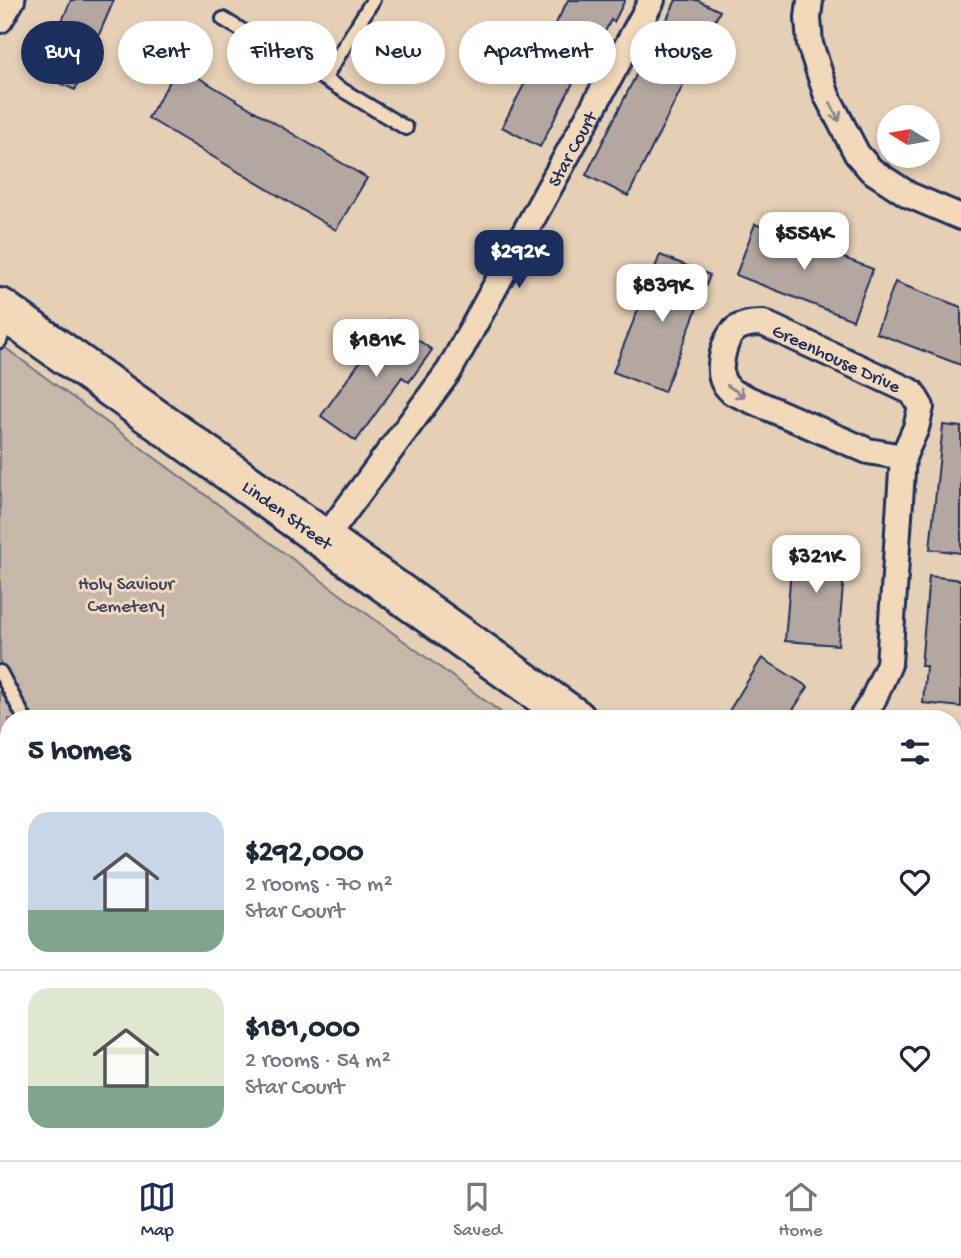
<!DOCTYPE html>
<meta charset="utf-8">
<style>
:root{--surface:#fff;--page:#f2f2f3;--text:#1f2937;--muted:#747a83;--line:#e0e1e3;--accent:#1b2f5e}
body{margin:0;font-family:"Gochi Hand",sans-serif;background:var(--page);color:var(--text);height:100vh;display:flex;flex-direction:column;font-size:26px;white-space:nowrap}
*{box-sizing:border-box;margin:0}
p{font-size:23px;color:var(--muted)}
.icon{flex:none;width:38px;height:38px;fill:none;stroke:currentColor;stroke-width:2;stroke-linecap:round;stroke-linejoin:round}
.map{position:relative;flex:1;overflow:hidden}
.drawer{position:absolute;left:0px;top:710px;width:962px;height:450px;display:flex;flex-direction:column;background:var(--surface);border-radius:28px 28px 0 0;box-shadow:0 4px 10px #0003}
.drawer>*{flex:none}
.hud{position:absolute;left:21px;top:21px;width:920px;height:63px;display:flex;gap:14px}
.needle{width:46px;rotate:281deg}
.tools{position:absolute;left:877px;top:105px;display:grid;gap:14px}
.tools a{display:grid;place-items:center;width:63px;height:63px;border-radius:50%;background:var(--surface);box-shadow:0 4px 10px #0003;font-size:35px}
.price{position:absolute;translate:-50% -60px;padding:0 16px;border-radius:14px;background:#fff;color:#222;font-size:23px;line-height:46px;filter:drop-shadow(0 2px 4px #0008)}
.price::after{content:'';position:absolute;left:50%;top:42px;width:21px;height:16px;margin-left:-10px;background:inherit;clip-path:polygon(0 0,100% 0,50% 100%)}
.price.on{background:var(--accent);color:#fff}
ul{padding:0;list-style:none}
li{display:flex;align-items:center;gap:21px;height:175px;padding:0 28px}
li+li{border-top:2px solid var(--line)}
li span{display:grid;place-items:center;flex:none;width:196px;height:140px;border-radius:21px;color:#555}
li>.icon{margin-inline-start:auto}
span .icon{width:84px;height:84px;fill:#fffc;stroke-width:1}
li b{font-size:30px}
h2{display:flex;justify-content:space-between;align-items:center;height:84px;padding:0 28px;font-size:30px}
.pill{padding:0 24px;border-radius:32px;background:var(--surface);box-shadow:0 4px 10px #0003;font-size:24px;line-height:63px}
.pill.on{background:var(--accent);color:#fff}
.menu{display:flex;justify-content:space-around;align-items:center;height:98px;border-top:2px solid var(--line);background:var(--surface);font-size:19px;color:var(--muted)}
.menu a{display:grid;justify-items:center;gap:4px}
.menu .on{color:var(--accent)}
.map>svg:first-child{display:block}
</style>
<div class="map">
<svg width="961" height="1160" viewBox="0 0 961 1160">
<rect width="100%" height="100%" fill="#e5cfb5"/>
<filter id="ink" filterUnits="userSpaceOnUse"><feTurbulence type="fractalNoise" baseFrequency=".0143" numOctaves="2"/><feDisplacementMap in="SourceGraphic" scale="14" xChannelSelector="R" yChannelSelector="G"/><feConvolveMatrix kernelMatrix="1 2 1 2 8 2 1 2 1" color-interpolation-filters="sRGB"/></filter>
<g filter="url(#ink)">
<!-- green -->
<path fill="#c7b7a8" stroke="#717383" stroke-width="2" d="M0 344 510 719H9V1152H954V1045L961 1050V1160H0Z"/>
<!-- building -->
<g fill="#b3a7a0" stroke="#1b2f5e" stroke-width="2">
<path d="M71 0H114L75 90 39 74Z"/>
<path d="M568 0H625L614 22 611 20 579 81 575 79 540 147 502 127Z"/>
<path d="M676 0H697L720 11 628 196 586 175 651 45 654 46Z"/>
<path d="M179 66 367 178 336 230 148 118Z"/>
<path d="M755 224 873 269 853 320 736 275Z"/>
<path d="M660 255 710 275 664 392 613 372Z"/>
<path d="M895 282 961 307V365L876 333Z"/>
<path d="M390 320 432 350 409 382 402 377 356 441 321 416Z"/>
<path d="M943 425 961 427V553L930 549Z"/>
<path d="M793 545 846 549 838 645 785 641Z"/>
<path d="M929 576 961 580V707L923 703 926 666H921Z"/>
<path d="M762 658 808 687 787 719H724Z"/>
</g>
<g fill="none" stroke-linecap="round" stroke-linejoin="round">
<!-- lane casing -->
<g stroke="#1b2f5e" stroke-width="18">
<g id="lane">
<path d="M223 19 324 79 373 0"/>
<path d="M324 79 406 128"/>
<path d="M0 341 8 319"/>
<path d="M0 672 25 719"/>
<path d="M136 1152 138 1160"/>
<path d="M772 1152 776 1160"/>
<path d="M36 1160 42 1152"/>
</g>
</g>
<!-- street casing -->
<g stroke="#1b2f5e" stroke-width="30">
<g id="street">
<path d="M810 0 808 18 810 44 827 96 857 154 871 170 909 195 961 217"/>
<path d="M0 20 12 0"/>
<path id="s1" d="M324 540 449 371 652 0"/>
<path d="M861 719 872 702 889 664 903 457 916 428 921 407 912 392 763 323C752 323 738 324 731 334 723 345 717 371 724 383 726 386 729 389 732 392L868 451 903 457"/>
<path d="M954 776 961 781"/>
</g>
</g>
<!-- primary casing -->
<g stroke="#1b2f5e" stroke-width="44">
<g id="primary">
<path id="s2" d="M0 308 576 719"/>
<path d="M954 990 961 995"/>
</g>
</g>
<!-- lane -->
<use href="#lane" stroke="#f2d9ba" stroke-width="12"/>
<!-- street -->
<use href="#street" stroke="#f2d9ba" stroke-width="24"/>
<!-- primary -->
<use href="#primary" stroke="#f2d9ba" stroke-width="38"/>
</g>
<!-- one-way arrows -->
<defs><path id="oneway-shaft" d="M-6 0H5M1.5-3L5.5 0L1.5 3" fill="none" stroke-width="1.6" stroke-linecap="round" stroke-linejoin="round" transform="scale(1.75)"/></defs>
<g stroke="#86848c">
<use href="#oneway-shaft" transform="translate(835 112) rotate(64)"/>
<use href="#oneway-shaft" transform="translate(736 391) rotate(33)"/>
</g>
</g>
<g text-anchor="middle" stroke-width="6" stroke-linejoin="round" paint-order="stroke">
<!-- street labels -->
<g font-size="19" fill="#1b2f5e" stroke="#f2d9ba">
<text dy="7" stroke="none"><textPath href="#s1" startOffset="464">Star Court</textPath></text>
<text transform="translate(837 357) rotate(25)" y="7">Greenhouse Drive</text>
<text dy="7" stroke="none"><textPath href="#s2" startOffset="354">Linden Street</textPath></text>
</g>
<!-- park labels -->
<g font-size="19" fill="#354369" stroke="#f2d9ba">
<text x="126" y="589">Holy Saviour<tspan x="126" dy="22">Cemetery</tspan></text>
</g>
</g>
</svg>
<div class="tools">
<a><svg class="needle" viewBox="-14 -14 28 28"><path d="M0-13l5 13h-10z" fill="#e53935"/><path d="M0 13l5-13h-10z" fill="#747a83"/></svg></a>
</div>
<b class="price" style="left:804px;top:272px">$554K</b>
<b class="price on" style="left:519px;top:290px">$292K</b>
<b class="price" style="left:662px;top:324px">$839K</b>
<b class="price" style="left:376px;top:379px">$181K</b>
<b class="price" style="left:816px;top:595px">$321K</b>
<div class="hud">
<a class="pill on">Buy</a>
<a class="pill">Rent</a>
<a class="pill">Filters</a>
<a class="pill">New</a>
<a class="pill">Apartment</a>
<a class="pill">House</a>
</div>
<section class="drawer">
<h2>5 homes<svg class="icon" aria-label="filters" viewBox="0 0 24 24"><path d="M4 7h16M4 17h16"/><circle cx="9" cy="7" r="2"/><circle cx="15" cy="17" r="2"/></svg></h2>
<ul>
<li><span style="background:linear-gradient(#c9d6e8 70%,#7fa58c 0)"><svg class="icon" aria-label="home" viewBox="0 0 24 24"><path d="M3 11l9-7 9 7M6 9v11h12V9"/></svg></span><div><b>$292,000</b><p>2 rooms · 70 m²</p><p>Star Court</p></div><svg class="icon" aria-label="heart" viewBox="0 0 24 24"><path d="M12 20l-8-8c-3-5 5-10 8-4 3-6 11-1 8 4z"/></svg></li>
<li><span style="background:linear-gradient(#dfe7d0 70%,#7fa58c 0)"><svg class="icon" aria-label="home" viewBox="0 0 24 24"><path d="M3 11l9-7 9 7M6 9v11h12V9"/></svg></span><div><b>$181,000</b><p>2 rooms · 54 m²</p><p>Star Court</p></div><svg class="icon" aria-label="heart" viewBox="0 0 24 24"><path d="M12 20l-8-8c-3-5 5-10 8-4 3-6 11-1 8 4z"/></svg></li>
</ul>
</section>
</div>
<nav class="menu">
<a class="on"><svg class="icon" aria-label="map" viewBox="0 0 24 24"><path d="M3 6l6-2 6 2 6-2v14l-6 2-6-2-6 2zM9 4v14M15 6v14"/></svg>Map</a>
<a><svg class="icon" aria-label="saved" viewBox="0 0 24 24"><path d="M7 4h10v16l-5-4-5 4z"/></svg>Saved</a>
<a><svg class="icon" aria-label="home" viewBox="0 0 24 24"><path d="M3 11l9-7 9 7M6 9v11h12V9"/></svg>Home</a>
</nav>
